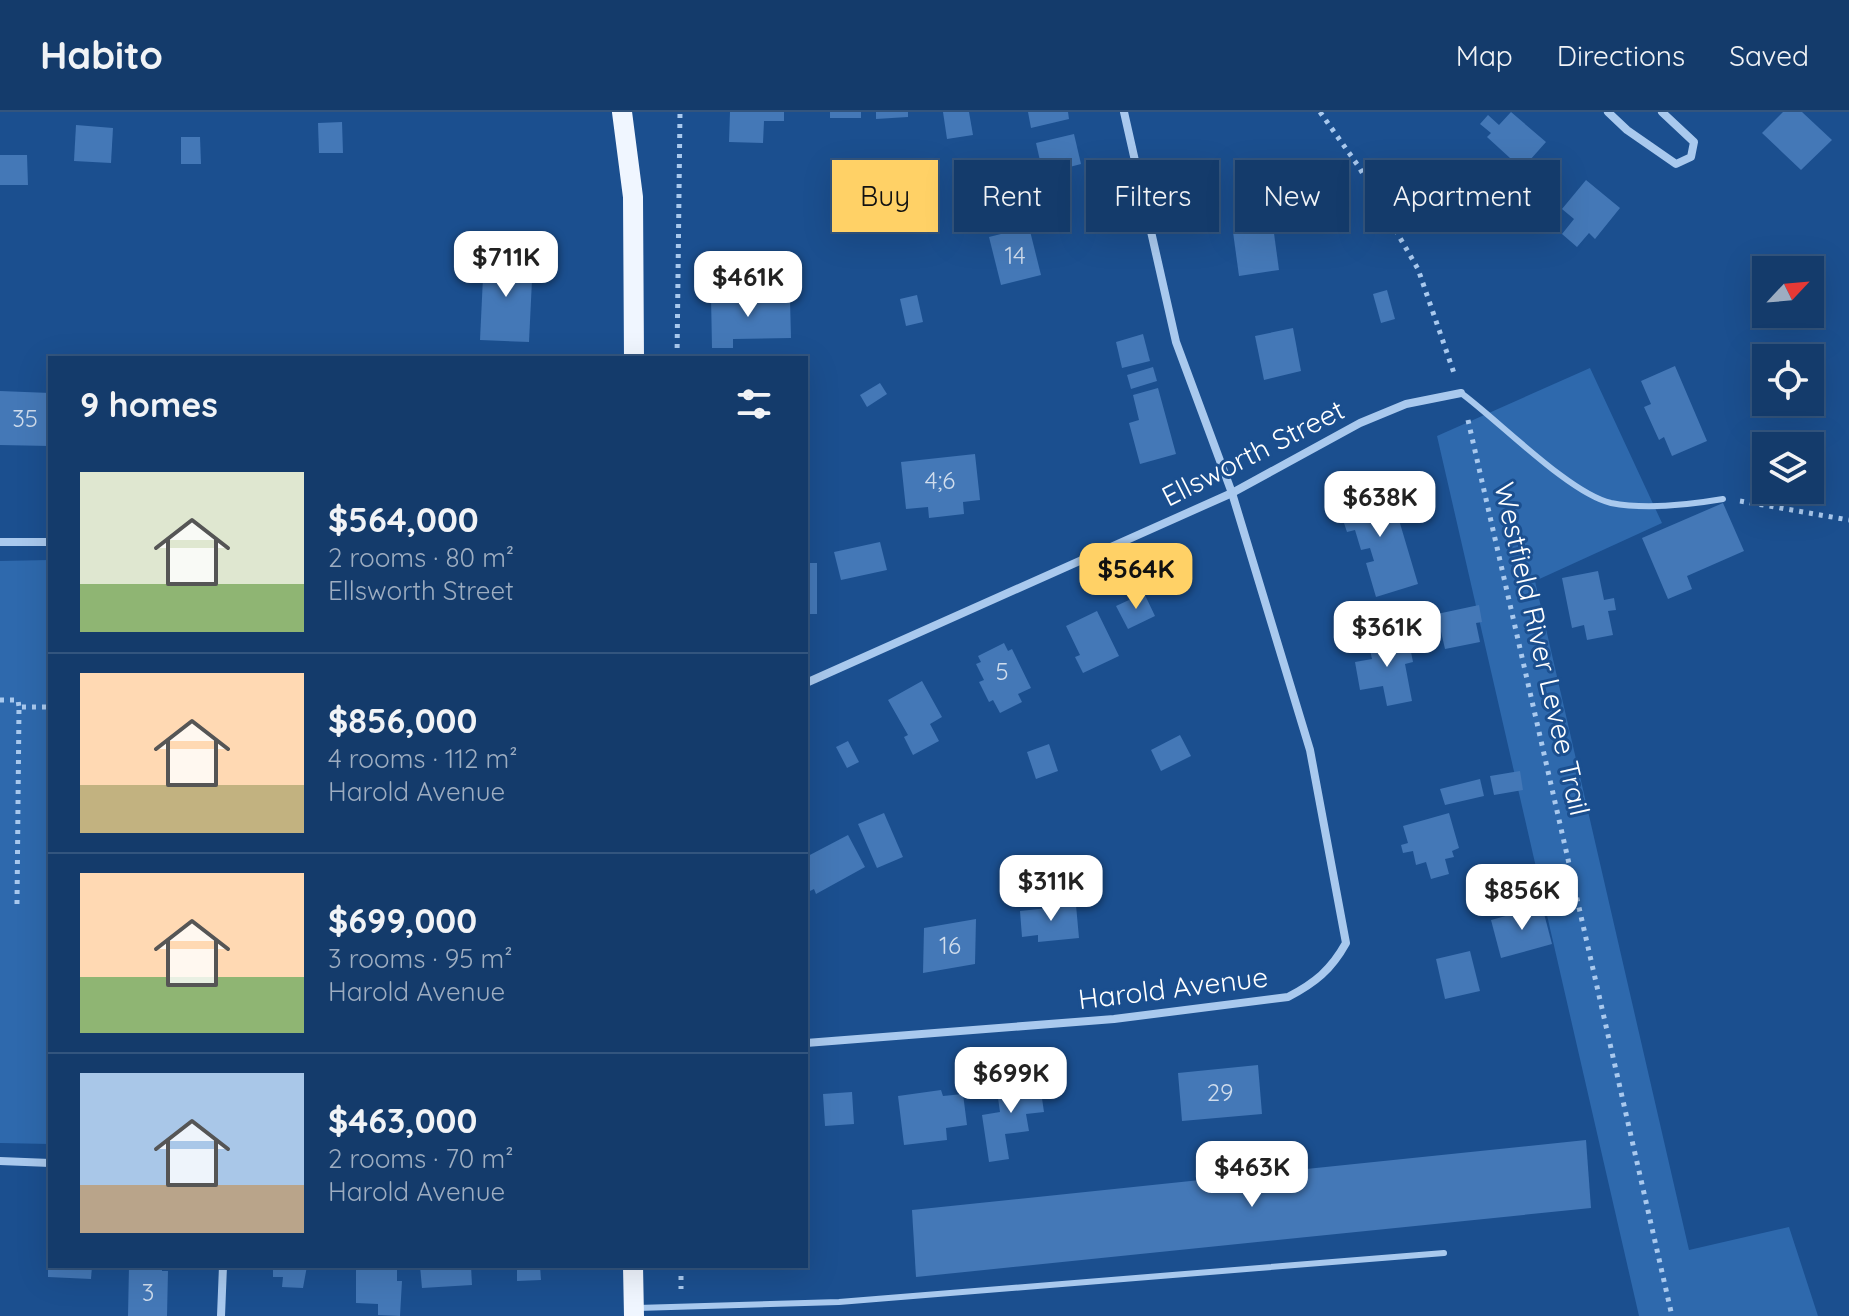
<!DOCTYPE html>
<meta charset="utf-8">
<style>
:root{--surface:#143b6b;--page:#214673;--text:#f1f3f6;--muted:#9dadc1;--line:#33557e;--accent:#ffd166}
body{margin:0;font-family:Quicksand,sans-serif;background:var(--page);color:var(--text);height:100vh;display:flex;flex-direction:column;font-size:30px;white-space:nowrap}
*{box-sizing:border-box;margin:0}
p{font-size:26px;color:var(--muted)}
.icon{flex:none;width:44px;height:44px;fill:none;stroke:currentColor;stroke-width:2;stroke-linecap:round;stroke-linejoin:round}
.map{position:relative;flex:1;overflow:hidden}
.side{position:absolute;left:48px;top:244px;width:760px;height:912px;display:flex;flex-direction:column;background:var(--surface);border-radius:0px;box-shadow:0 8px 32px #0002,0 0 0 2px var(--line)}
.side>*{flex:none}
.top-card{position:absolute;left:832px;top:48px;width:760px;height:72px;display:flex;gap:16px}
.needle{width:52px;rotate:64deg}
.controls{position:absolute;left:1752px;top:144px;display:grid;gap:16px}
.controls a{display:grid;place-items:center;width:72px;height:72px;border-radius:0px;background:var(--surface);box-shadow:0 8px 32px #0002,0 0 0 2px var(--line);font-size:40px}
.price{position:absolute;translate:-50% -68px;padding:0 18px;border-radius:16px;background:#fff;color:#222;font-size:26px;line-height:52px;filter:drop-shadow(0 2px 4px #0008)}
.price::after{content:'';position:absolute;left:50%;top:48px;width:24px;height:18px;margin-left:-12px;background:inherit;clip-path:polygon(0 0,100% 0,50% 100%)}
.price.current{background:var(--accent);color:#111}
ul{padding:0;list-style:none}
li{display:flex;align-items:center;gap:24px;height:200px;padding:0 32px}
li+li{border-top:2px solid var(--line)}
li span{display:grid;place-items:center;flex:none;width:224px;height:160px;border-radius:0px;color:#555}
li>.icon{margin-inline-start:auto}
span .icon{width:96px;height:96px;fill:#fffc;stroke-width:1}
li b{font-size:34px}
h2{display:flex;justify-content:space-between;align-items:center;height:96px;padding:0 32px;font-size:34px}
.pill{padding:0 28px;border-radius:0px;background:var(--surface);box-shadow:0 8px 32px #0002,0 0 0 2px var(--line);font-size:28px;line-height:72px}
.pill.current{background:var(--accent);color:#111}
header{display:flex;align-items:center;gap:48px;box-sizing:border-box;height:112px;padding:0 40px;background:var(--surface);border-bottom:2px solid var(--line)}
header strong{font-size:38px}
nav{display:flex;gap:44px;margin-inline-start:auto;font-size:28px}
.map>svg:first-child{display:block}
</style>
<header>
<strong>Habito</strong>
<nav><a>Map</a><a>Directions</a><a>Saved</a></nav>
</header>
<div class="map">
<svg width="1849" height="1204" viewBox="0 0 1849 1204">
<rect width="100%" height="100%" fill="#1b4f8f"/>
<!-- green -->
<g fill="#2e69ad">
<path d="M1590 256 1662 411 1535 469 1689 1138 1789 1115 1818 1204H1639L1437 324Z"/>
<path d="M50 448V1032L0 1031V449Z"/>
</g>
<!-- building -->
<g fill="#4478b7">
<path d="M730 0H784V9H764L763 31 729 30Z"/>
<rect x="830" y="0" width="31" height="6"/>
<path d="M876 0H908V5L876 7Z"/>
<path d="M943 0H969L973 23 947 27Z"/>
<path d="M1028 0H1068L1069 7 1031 16Z"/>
<path d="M1511 0 1546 30 1522 57 1487 25 1491 21 1480 12 1488 3 1499 13Z"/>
<path d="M1783 0H1802L1832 28 1801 58 1762 21Z"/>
<path d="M342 10 343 41H319L318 11Z"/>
<path d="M76 13 113 16 111 51 74 49Z"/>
<path d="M1074 22 1081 52 1043 62 1036 31Z"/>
<path d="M181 25H200L201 52H181Z"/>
<path d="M0 43H27L28 73H0Z"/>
<path d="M1330 52 1335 78 1318 82 1316 70 1301 73 1298 59Z"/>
<path d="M1586 68 1620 96 1595 127 1589 121 1577 135 1562 122 1574 107 1562 97Z"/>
<path d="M1273 114 1279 158 1239 164 1233 120Z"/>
<path d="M1029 115 1041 163 1001 173 989 125Z"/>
<path d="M484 144 533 147 529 230 480 228Z"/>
<path d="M1387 178 1395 207 1381 211 1373 182Z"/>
<path d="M757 183V188L790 187 791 226 733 227V236H712L711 184Z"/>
<path d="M917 183 923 210 906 214 900 187Z"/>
<path d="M1293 216 1301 259 1264 268 1255 224Z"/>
<path d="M1143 222 1150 249 1122 256 1116 230Z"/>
<path d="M1675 254 1707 329 1672 344 1664 325 1659 328 1644 295 1651 292 1641 269Z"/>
<path d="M1153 255 1157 269 1131 277 1127 263Z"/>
<path d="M880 271 887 282 867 295 860 283Z"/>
<path d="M1158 276 1176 342 1140 352 1129 311 1139 308 1133 283Z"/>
<path d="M0 279 50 281V334L0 333Z"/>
<path d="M975 342 980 388 963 390 964 402 929 406 928 395 906 397 901 350Z"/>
<path d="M1382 370 1394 409 1399 408 1418 472 1376 485 1366 451 1374 449 1370 436 1361 438 1355 418 1347 420 1343 408 1351 406 1344 380Z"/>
<path d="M1723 391 1744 439 1687 464 1692 477 1668 487 1642 426Z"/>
<path d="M880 430 887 458 841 468 834 440Z"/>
<rect x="806" y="451" width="11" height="51"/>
<path d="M1598 459 1604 488 1614 486 1616 498 1608 499 1613 523 1587 528 1584 513 1572 516 1562 466Z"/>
<path d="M1144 481 1155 504 1128 517 1116 494Z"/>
<path d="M1479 493 1482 510 1476 511 1480 530 1445 537 1437 502Z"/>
<path d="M1097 499 1119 544 1083 561 1075 545 1080 543 1066 514Z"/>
<path d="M1397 523 1398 527 1408 525 1413 550 1405 552 1412 589 1387 594 1383 574 1360 578 1355 550 1372 547 1368 529Z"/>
<path d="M1004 531 1008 539 1012 537 1031 576 1018 582 1022 590 1000 601 993 588 989 590 979 570 984 568 976 552 981 550 978 544Z"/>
<path d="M922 569 942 605 930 612 939 629 913 643 904 625 908 623 888 588Z"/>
<path d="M1180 623 1191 644 1161 659 1151 638Z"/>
<path d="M848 629 859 650 847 656 836 635Z"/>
<path d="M1049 632 1058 659 1036 667 1027 640Z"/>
<path d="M1520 659 1523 678 1494 683 1490 664Z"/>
<path d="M1480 667 1484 684 1445 693 1440 677Z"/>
<path d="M884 701 903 745 877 756 858 712Z"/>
<path d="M1449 701 1459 736 1452 739 1454 745 1445 747 1449 762 1431 767 1426 750 1416 753 1413 739 1403 741 1401 733 1408 731 1403 714Z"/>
<path d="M848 723 865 755 816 782 814 777 806 781V745Z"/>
<path d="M1076 793 1079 826 1038 830V823L1022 825 1020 799Z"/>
<path d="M1542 794 1552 832 1501 846 1491 808Z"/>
<path d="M976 807 975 852 923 861 924 816Z"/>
<path d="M1470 839 1480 879 1445 887 1436 847Z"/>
<path d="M1258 953 1262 1002 1182 1009 1178 961Z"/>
<path d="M1039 966 1044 1000 1026 1002 1029 1019 1005 1022 1009 1047 989 1050 982 1003 1000 1000 996 972Z"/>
<path d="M941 978 943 984 963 982 967 1013 946 1016 947 1028 904 1033 898 984Z"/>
<path d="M852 980 854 1012 825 1014 823 982Z"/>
<path d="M1586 1028 1591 1096 916 1165 912 1098Z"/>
<path d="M48 1154H92L91 1167 48 1165Z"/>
<path d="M129 1154H162V1159H168L167 1204H128Z"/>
<path d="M273 1154H307L303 1176 282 1175 283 1165H273Z"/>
<path d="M376 1154H397V1169H402L400 1204 378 1203V1192L356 1191V1157H375Z"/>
<path d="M420 1154H471L472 1173 422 1176Z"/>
<path d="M517 1154H540L541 1168 517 1169Z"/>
</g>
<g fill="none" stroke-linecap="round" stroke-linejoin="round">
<!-- path -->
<g stroke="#a9c9ee" stroke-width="5" stroke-dasharray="4 6" stroke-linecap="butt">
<path d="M1320 0 1359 55 1418 157 1455 264"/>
<path d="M677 246 680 0"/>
<path d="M1468 308 1672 1204"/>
<path d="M1740 389 1849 408"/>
<path d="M0 588H18L19 595"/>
<path d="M17 792 19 595H50"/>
<path d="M681 1154V1177"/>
</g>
<!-- lane -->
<g stroke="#a9c9ee" stroke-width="6">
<path d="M1461 281C1498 308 1570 382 1611 391 1647 398 1688 393 1723 387"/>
<path d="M637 1196 839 1190 1444 1141"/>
</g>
<!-- street -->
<g stroke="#a9c9ee" stroke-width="8">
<path d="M1608 0 1627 18 1676 52 1691 45 1694 30 1662 0"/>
<path d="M0 430H50"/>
<path d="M806 571 1232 381 1360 311 1406 292 1461 281"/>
<path d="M806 931 1114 907 1288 885C1315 871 1331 858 1346 831L1310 638 1232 381 1176 230 1124 0"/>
<path d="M0 1049 50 1051"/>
<path d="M221 1204 223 1154"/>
</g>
<!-- primary -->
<g stroke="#f0f6ff" stroke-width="20">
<path d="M622 0 633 85 634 246"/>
<path d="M633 1154 634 1204"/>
</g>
</g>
<g text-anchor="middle" stroke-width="6" stroke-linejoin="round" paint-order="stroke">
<!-- number labels -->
<g font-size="24" fill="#d0dded">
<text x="1015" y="152">14</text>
<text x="25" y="315">35</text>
<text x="940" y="377">4;6</text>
<text x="1002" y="568">5</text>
<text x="950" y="842">16</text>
<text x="1220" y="989">29</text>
<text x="148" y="1189">3</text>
</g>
<!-- street labels -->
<g font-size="28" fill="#fff" stroke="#1b4f8f">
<text transform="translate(1253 341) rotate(-27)" y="10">Ellsworth Street</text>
<text transform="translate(1542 537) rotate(77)" y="10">Westfield River Levee Trail</text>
<text transform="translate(1173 876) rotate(-7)" y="10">Harold Avenue</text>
</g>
</g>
</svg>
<div class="controls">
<a><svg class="needle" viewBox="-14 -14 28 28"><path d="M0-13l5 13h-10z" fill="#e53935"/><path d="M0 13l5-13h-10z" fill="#9dadc1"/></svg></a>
<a><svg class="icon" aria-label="locate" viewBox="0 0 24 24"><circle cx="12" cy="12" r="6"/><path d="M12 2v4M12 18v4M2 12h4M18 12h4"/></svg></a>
<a><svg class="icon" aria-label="layers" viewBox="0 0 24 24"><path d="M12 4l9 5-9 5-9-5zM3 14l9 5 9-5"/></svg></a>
</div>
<b class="price" style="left:506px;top:187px">$711K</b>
<b class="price" style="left:748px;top:207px">$461K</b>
<b class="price" style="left:1380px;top:427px">$638K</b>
<b class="price current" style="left:1136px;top:499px">$564K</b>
<b class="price" style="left:1387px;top:557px">$361K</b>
<b class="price" style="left:1051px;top:811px">$311K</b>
<b class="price" style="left:1522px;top:820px">$856K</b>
<b class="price" style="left:1011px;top:1003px">$699K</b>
<b class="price" style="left:1252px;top:1097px">$463K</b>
<div class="top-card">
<a class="pill current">Buy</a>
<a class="pill">Rent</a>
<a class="pill">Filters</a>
<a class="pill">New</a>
<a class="pill">Apartment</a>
</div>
<section class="side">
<h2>9 homes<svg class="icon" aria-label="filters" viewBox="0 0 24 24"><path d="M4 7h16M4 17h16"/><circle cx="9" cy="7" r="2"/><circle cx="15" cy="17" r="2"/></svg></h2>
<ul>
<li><span style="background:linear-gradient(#dfe7d0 70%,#8fb573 0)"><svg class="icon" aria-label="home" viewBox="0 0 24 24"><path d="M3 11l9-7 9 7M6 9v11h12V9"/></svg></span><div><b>$564,000</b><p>2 rooms · 80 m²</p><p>Ellsworth Street</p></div></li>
<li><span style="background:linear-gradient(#ffd9b3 70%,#c2b280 0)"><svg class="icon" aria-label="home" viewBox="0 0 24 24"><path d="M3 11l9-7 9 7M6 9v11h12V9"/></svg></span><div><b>$856,000</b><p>4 rooms · 112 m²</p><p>Harold Avenue</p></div></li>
<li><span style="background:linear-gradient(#ffd9b3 65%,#8fb573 0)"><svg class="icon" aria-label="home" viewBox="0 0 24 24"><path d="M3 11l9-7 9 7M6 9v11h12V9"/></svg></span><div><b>$699,000</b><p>3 rooms · 95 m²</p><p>Harold Avenue</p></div></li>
<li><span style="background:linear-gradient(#a9c7e8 70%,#b9a48a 0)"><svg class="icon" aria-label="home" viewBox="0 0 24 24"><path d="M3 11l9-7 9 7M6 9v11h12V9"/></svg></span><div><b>$463,000</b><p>2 rooms · 70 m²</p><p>Harold Avenue</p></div></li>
</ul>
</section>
</div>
